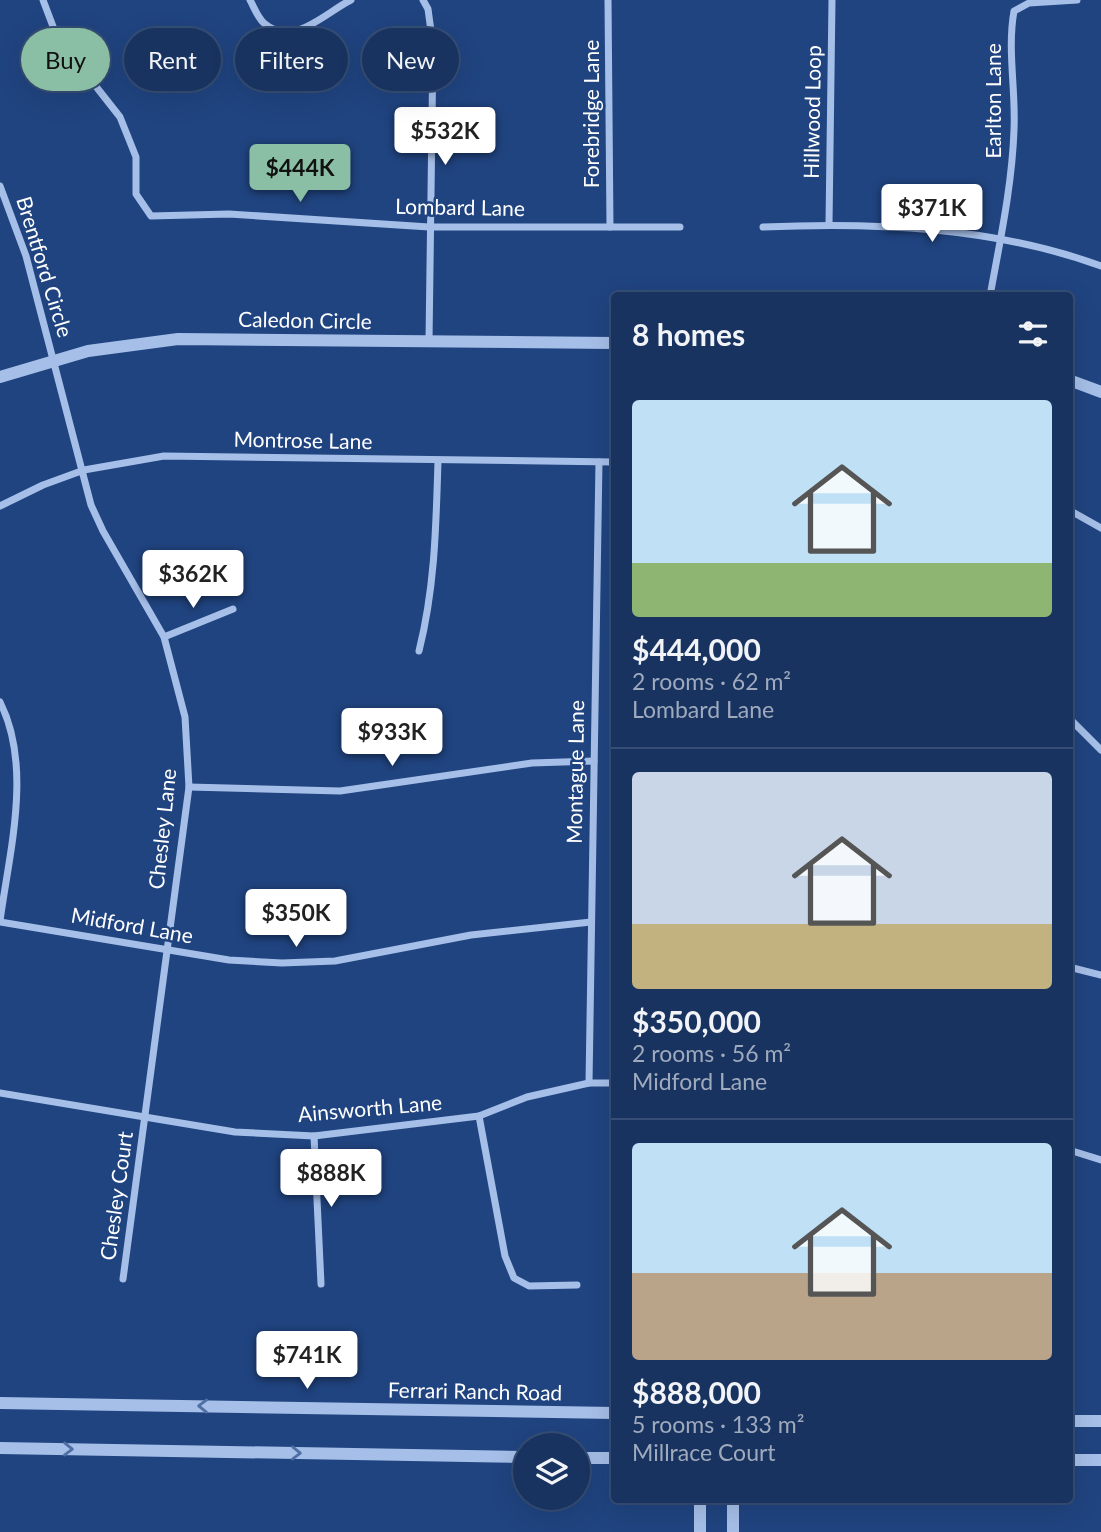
<!DOCTYPE html>
<meta charset="utf-8">
<style>
:root{--surface:#183360;--page:#213b66;--text:#f1f3f6;--muted:#9faabd;--line:#364e75;--accent:#8abfa5}
body{margin:0;font-family:Lato,sans-serif;background:var(--page);color:var(--text);height:100vh;display:flex;flex-direction:column;font-size:26px;white-space:nowrap}
*{box-sizing:border-box;margin:0}
p{font-size:23px;color:var(--muted)}
.icon{flex:none;width:38px;height:38px;fill:none;stroke:currentColor;stroke-width:2;stroke-linecap:round;stroke-linejoin:round}
.map{position:relative;flex:1;overflow:hidden}
.drawer{position:absolute;left:611px;top:292px;width:462px;height:1211px;display:flex;flex-direction:column;background:var(--surface);border-radius:7px;box-shadow:0 7px 28px #0002,0 0 0 2px var(--line)}
.drawer>*{flex:none}
.guide{position:absolute;left:21px;top:28px;width:485px;height:63px;display:flex;gap:14px}
.tools{position:absolute;left:513px;top:1433px;display:grid;gap:14px}
.tools a{display:grid;place-items:center;width:77px;height:77px;border-radius:50%;background:var(--surface);box-shadow:0 7px 28px #0002,0 0 0 2px var(--line);font-size:35px}
.price{position:absolute;translate:-50% -60px;padding:0 16px;border-radius:7px;background:#fff;color:#222;font-size:23px;line-height:46px;filter:drop-shadow(0 2px 4px #0008)}
.price::after{content:'';position:absolute;left:50%;top:42px;width:21px;height:16px;margin-left:-10px;background:inherit;clip-path:polygon(0 0,100% 0,50% 100%)}
.price.active{background:var(--accent);color:#111}
ul{padding:0;list-style:none}
li{display:grid;align-content:center;gap:14px;height:371px;padding:0 21px}
li+li{border-top:2px solid var(--line)}
li span{display:grid;place-items:center;height:217px;border-radius:7px;color:#555}
li>.icon{margin-inline-start:auto}
span .icon{width:126px;height:126px;fill:#fffc;stroke-width:1}
li b{font-size:30px}
h2{display:flex;justify-content:space-between;align-items:center;height:84px;padding:0 21px;font-size:30px}
.chip{padding:0 24px;border-radius:32px;background:var(--surface);box-shadow:0 7px 28px #0002,0 0 0 2px var(--line);font-size:24px;line-height:63px}
.chip.active{background:var(--accent);color:#111}
.map>svg:first-child{display:block}
</style>
<div class="map">
<svg width="1101" height="1532" viewBox="0 0 1101 1532">
<rect width="100%" height="100%" fill="#204480"/>
<g fill="none" stroke-linecap="round" stroke-linejoin="round">
<!-- minor -->
<g stroke="#a6bfe8" stroke-width="7">
<path d="M43 0 57 37 120 117 136 157V194L151 216 229 214 429 227H680"/>
<path d="M250 0C254 7 258 19 265 24 293 48 326 12 351 0"/>
<path d="M423 0 428 9 433 46 429 341"/>
<path d="M608 0 610 227"/>
<path d="M0 186 26 256 91 505 103 531 164 637 185 717 189 787 123 1279"/>
<path d="M829 224 832 0"/>
<path d="M763 227C876 222 994 227 1101 266"/>
<path d="M990 296C1000 241 1012 186 1014 130 1016 90 1007 50 1014 11L1029 3 1077 0"/>
<path d="M0 506 43 485 84 470 164 456 614 462"/>
<path d="M1069 510 1101 528"/>
<path d="M164 637 233 609"/>
<path d="M419 651C435 587 436 526 438 461"/>
<path d="M0 702C33 767 9 853 0 921"/>
<path d="M1069 718 1101 750"/>
<path d="M189 787 340 791 532 763 594 761"/>
<path d="M0 922 229 960 282 963 335 961 471 935 591 922"/>
<path d="M1069 967 1101 975"/>
<path d="M589 1083 599 462"/>
<path d="M0 1093 235 1132 314 1136 479 1116 527 1097 589 1083H614"/>
<path d="M479 1116 505 1256 514 1278 529 1286 577 1285"/>
<path d="M314 1136 321 1284"/>
<path d="M1069 1150 1101 1160"/>
</g>
<!-- tertiary -->
<g stroke="#a6bfe8" stroke-width="12">
<path d="M0 377 88 351 178 339 614 343"/>
<path d="M1069 380 1101 392"/>
<path d="M0 1403 614 1413"/>
<path d="M1069 1421H1101"/>
<path d="M0 1448 525 1457"/>
<path d="M578 1458H614"/>
<path d="M1069 1460H1101"/>
<path d="M700 1500V1532"/>
<path d="M733 1500V1532"/>
</g>
</g>
<!-- one-way arrows -->
<defs><path id="oneway-chevron" d="M-2-3.5L2.5 0L-2 3.5" fill="none" stroke-width="1.6" stroke-linecap="round" stroke-linejoin="round" transform="scale(1.75)"/></defs>
<g stroke="#4f6fa4">
<use href="#oneway-chevron" transform="translate(203 1406) rotate(-179)"/>
<use href="#oneway-chevron" transform="translate(68 1449) rotate(1)"/>
<use href="#oneway-chevron" transform="translate(296 1453) rotate(1)"/>
</g>
<g text-anchor="middle" stroke-width="5" stroke-linejoin="round" paint-order="stroke">
<!-- street labels -->
<g font-size="21" fill="#fff" stroke="#204480">
<text transform="translate(994 101) rotate(-90)" y="7">Earlton Lane</text>
<text transform="translate(813 112) rotate(-89)" y="7">Hillwood Loop</text>
<text transform="translate(592 114) rotate(-90)" y="7">Forebridge Lane</text>
<text transform="translate(460 208) rotate(1)" y="7">Lombard Lane</text>
<text transform="translate(44 267) rotate(73)" y="7">Brentford Circle</text>
<text transform="translate(305 321) rotate(1)" y="7">Caledon Circle</text>
<text transform="translate(303 441) rotate(1)" y="7">Montrose Lane</text>
<text transform="translate(576 772) rotate(-89)" y="7">Montague Lane</text>
<text transform="translate(163 829) rotate(-84)" y="7">Chesley Lane</text>
<text transform="translate(132 926) rotate(10)" y="7">Midford Lane</text>
<text transform="translate(370 1109) rotate(-5)" y="7">Ainsworth Lane</text>
<text transform="translate(117 1196) rotate(-82)" y="7">Chesley Court</text>
<text transform="translate(475 1392) rotate(1)" y="7">Ferrari Ranch Road</text>
</g>
</g>
</svg>
<div class="tools">
<a><svg class="icon" aria-label="layers" viewBox="0 0 24 24"><path d="M12 4l9 5-9 5-9-5zM3 14l9 5 9-5"/></svg></a>
</div>
<b class="price" style="left:445px;top:167px">$532K</b>
<b class="price active" style="left:300px;top:204px">$444K</b>
<b class="price" style="left:932px;top:244px">$371K</b>
<b class="price" style="left:193px;top:610px">$362K</b>
<b class="price" style="left:392px;top:768px">$933K</b>
<b class="price" style="left:296px;top:949px">$350K</b>
<b class="price" style="left:331px;top:1209px">$888K</b>
<b class="price" style="left:307px;top:1391px">$741K</b>
<div class="guide">
<a class="chip active">Buy</a>
<a class="chip">Rent</a>
<a class="chip">Filters</a>
<a class="chip">New</a>
</div>
<section class="drawer">
<h2>8 homes<svg class="icon" aria-label="filters" viewBox="0 0 24 24"><path d="M4 7h16M4 17h16"/><circle cx="9" cy="7" r="2"/><circle cx="15" cy="17" r="2"/></svg></h2>
<ul>
<li><span style="background:linear-gradient(#bfe0f5 75%,#8fb573 0)"><svg class="icon" aria-label="home" viewBox="0 0 24 24"><path d="M3 11l9-7 9 7M6 9v11h12V9"/></svg></span><div><b>$444,000</b><p>2 rooms · 62 m²</p><p>Lombard Lane</p></div></li>
<li><span style="background:linear-gradient(#c9d6e8 70%,#c2b280 0)"><svg class="icon" aria-label="home" viewBox="0 0 24 24"><path d="M3 11l9-7 9 7M6 9v11h12V9"/></svg></span><div><b>$350,000</b><p>2 rooms · 56 m²</p><p>Midford Lane</p></div></li>
<li><span style="background:linear-gradient(#bfe0f5 60%,#b9a48a 0)"><svg class="icon" aria-label="home" viewBox="0 0 24 24"><path d="M3 11l9-7 9 7M6 9v11h12V9"/></svg></span><div><b>$888,000</b><p>5 rooms · 133 m²</p><p>Millrace Court</p></div></li>
</ul>
</section>
</div>
